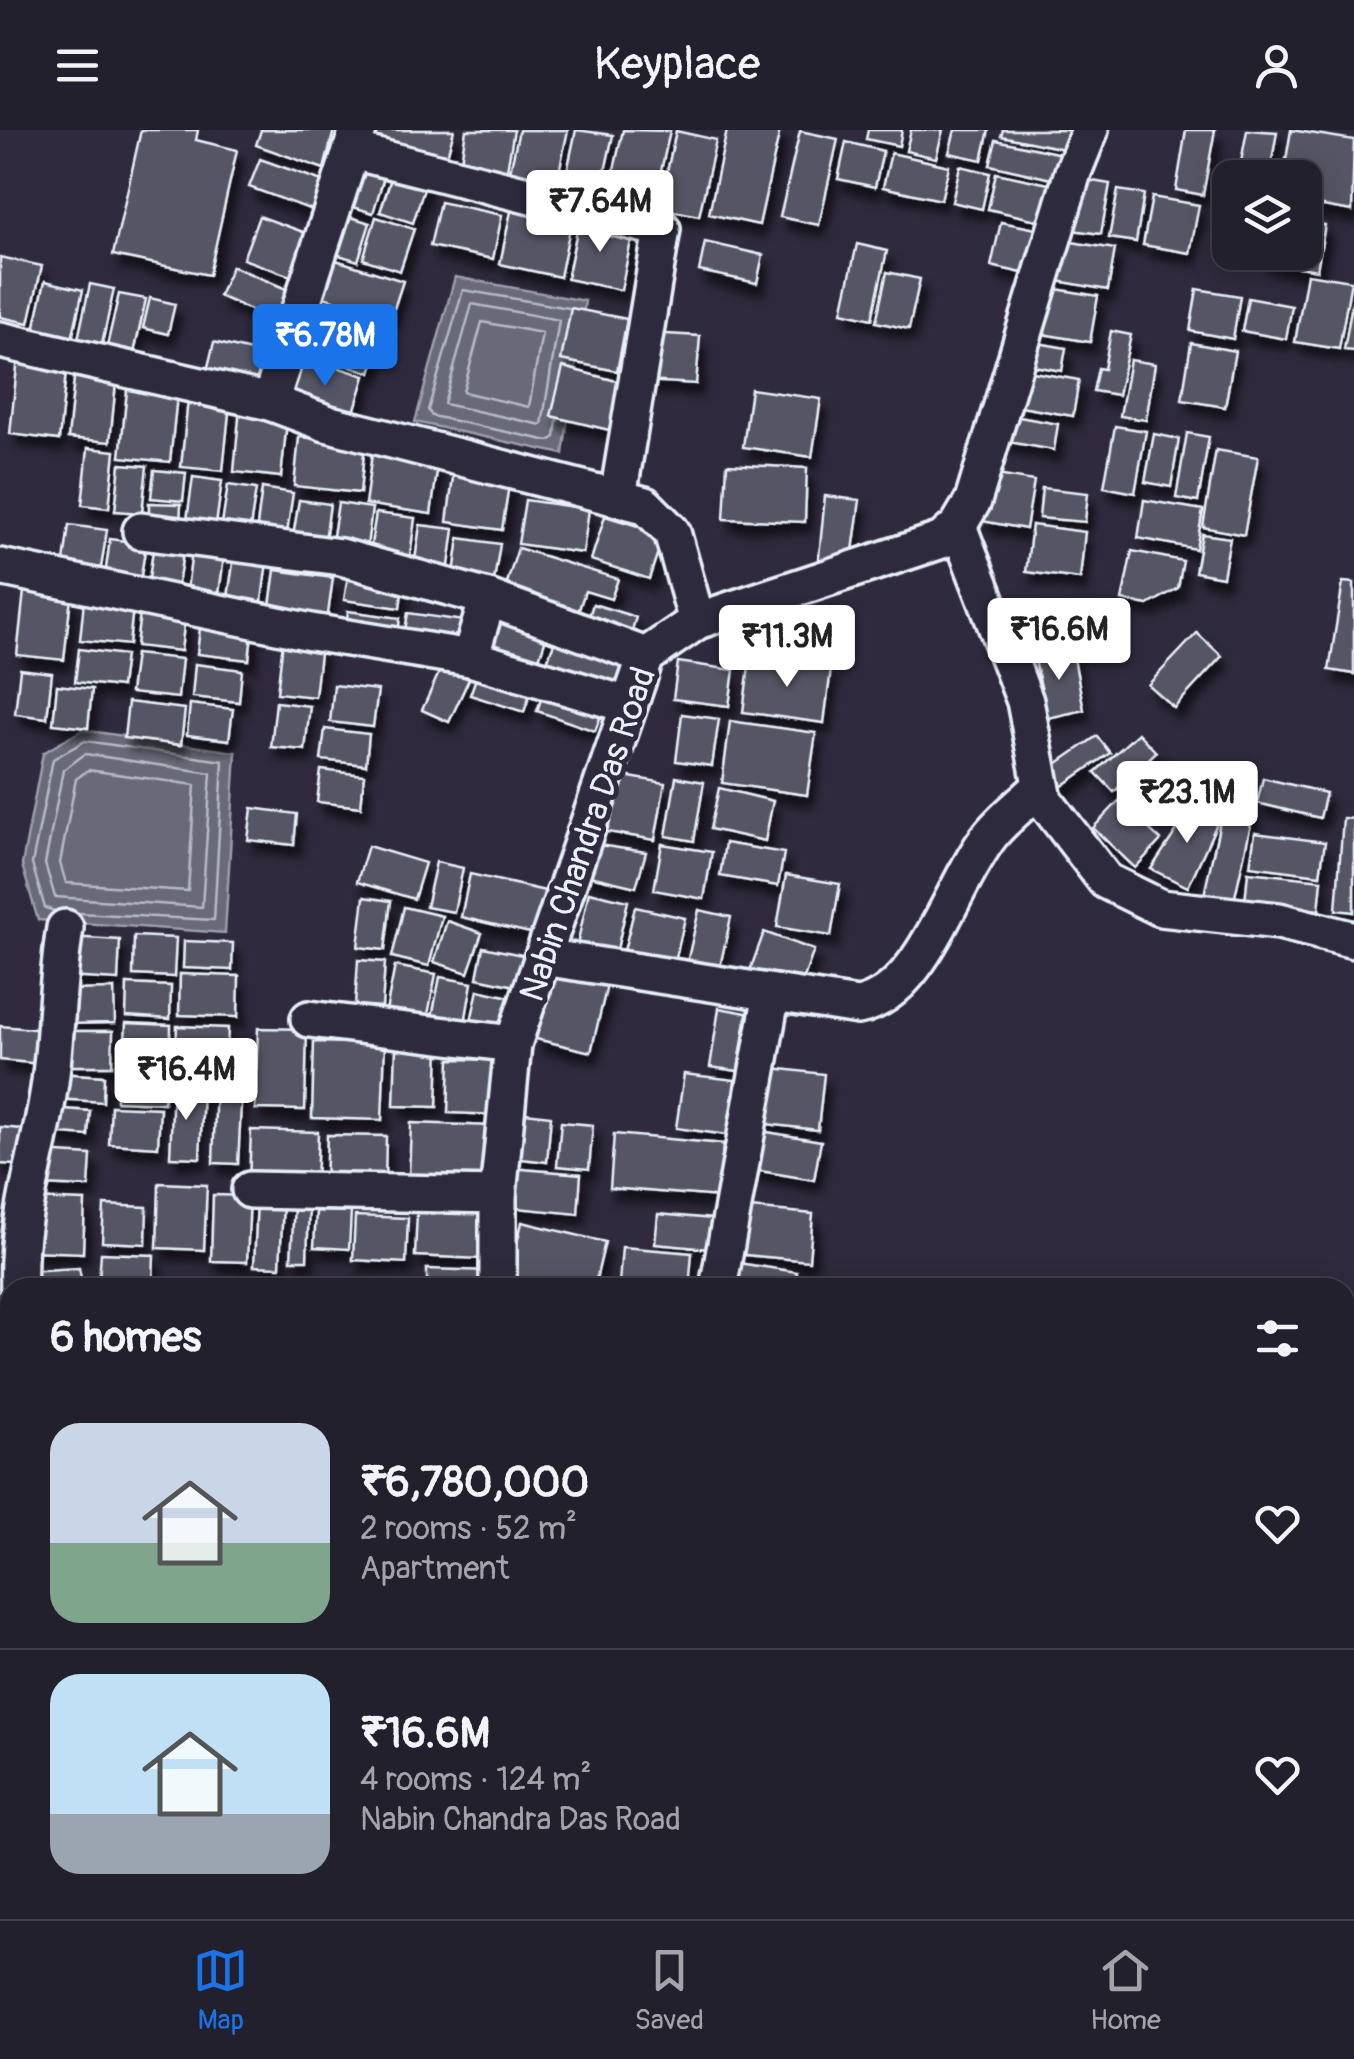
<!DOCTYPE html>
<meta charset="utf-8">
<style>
:root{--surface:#23202e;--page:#2f2d3a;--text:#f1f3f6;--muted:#a3a3aa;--line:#403e4a;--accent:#1a73e8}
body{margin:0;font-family:Pangolin,sans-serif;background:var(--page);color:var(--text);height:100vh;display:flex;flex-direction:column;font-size:38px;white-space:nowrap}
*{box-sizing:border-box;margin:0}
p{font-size:32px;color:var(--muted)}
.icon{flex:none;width:55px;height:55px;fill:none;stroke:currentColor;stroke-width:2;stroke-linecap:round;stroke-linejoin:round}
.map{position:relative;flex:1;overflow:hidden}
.details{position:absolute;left:0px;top:1148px;width:1355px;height:642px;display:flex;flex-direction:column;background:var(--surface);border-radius:30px 30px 0 0;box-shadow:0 5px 25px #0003,0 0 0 2px var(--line)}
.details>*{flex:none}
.buttons{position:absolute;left:1212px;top:30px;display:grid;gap:20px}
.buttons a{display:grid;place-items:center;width:110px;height:110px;border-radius:20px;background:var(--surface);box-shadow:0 5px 25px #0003,0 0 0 2px var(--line);font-size:50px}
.price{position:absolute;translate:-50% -85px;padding:0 22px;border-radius:10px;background:#fff;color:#222;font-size:32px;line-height:65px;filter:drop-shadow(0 2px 5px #0008)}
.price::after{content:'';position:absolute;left:50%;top:60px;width:30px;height:22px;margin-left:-15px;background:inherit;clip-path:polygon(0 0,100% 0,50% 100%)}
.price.selected{background:var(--accent);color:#fff}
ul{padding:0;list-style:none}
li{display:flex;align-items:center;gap:30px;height:250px;padding:0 50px}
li+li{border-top:2px solid var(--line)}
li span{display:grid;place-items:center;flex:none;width:280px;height:200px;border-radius:30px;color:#555}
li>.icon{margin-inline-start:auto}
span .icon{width:120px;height:120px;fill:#fffc;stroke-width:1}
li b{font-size:42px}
h2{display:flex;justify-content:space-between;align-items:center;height:120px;padding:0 50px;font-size:42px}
header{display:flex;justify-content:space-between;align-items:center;height:130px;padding:0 50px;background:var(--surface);font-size:45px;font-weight:600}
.menu{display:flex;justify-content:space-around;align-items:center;height:140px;border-top:2px solid var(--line);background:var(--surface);font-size:28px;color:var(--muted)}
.menu a{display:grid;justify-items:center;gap:5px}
.menu .selected{color:var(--accent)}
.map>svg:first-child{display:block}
</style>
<header><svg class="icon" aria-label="menu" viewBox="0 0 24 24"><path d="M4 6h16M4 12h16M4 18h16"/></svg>Keyplace<svg class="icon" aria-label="person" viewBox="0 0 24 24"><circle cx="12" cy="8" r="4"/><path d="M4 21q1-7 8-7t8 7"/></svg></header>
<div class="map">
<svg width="1354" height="1789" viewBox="0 0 1354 1789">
<defs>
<filter id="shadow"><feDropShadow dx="6" dy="11" stdDeviation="5" flood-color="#0009"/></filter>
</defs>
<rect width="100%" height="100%" fill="#2f2a3d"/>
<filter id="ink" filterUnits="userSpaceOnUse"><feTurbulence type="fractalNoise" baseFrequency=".01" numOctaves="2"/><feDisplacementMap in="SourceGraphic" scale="20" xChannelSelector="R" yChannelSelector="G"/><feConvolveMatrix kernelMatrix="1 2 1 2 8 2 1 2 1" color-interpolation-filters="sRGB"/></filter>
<g filter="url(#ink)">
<!-- water -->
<g fill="#696978" stroke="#9c9fab" stroke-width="2.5">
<path d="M455 147 585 171 563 324 415 292Z"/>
<path d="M82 600 236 622 225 803 38 790 22 735 43 623Z"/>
</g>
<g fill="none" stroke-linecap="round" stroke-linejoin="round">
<!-- shore -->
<g stroke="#b5bbc5" stroke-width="2.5">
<path d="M472 174 559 190 542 295 444 274Z"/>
<path d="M482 192 542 203 529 277 463 262Z"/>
<path d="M557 290 555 307 549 311 432 286 428 280 463 160 569 178"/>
<path d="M85 624 211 643 202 777 55 767 45 734 63 640Z"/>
<path d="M88 640 195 655 188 761 66 753 60 733 76 649Z"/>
<path d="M55 781 45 778 32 734 53 629 85 611 223 631 214 790 78 783"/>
</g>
</g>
<!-- building -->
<g fill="#575565" stroke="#e8f1f8" stroke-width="2.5" filter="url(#shadow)">
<path d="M141 0H198L196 10 237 20 209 145 113 125Z"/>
<path d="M261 0H334L324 39 256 15Z"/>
<path d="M364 0H454L444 37 360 16Z"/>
<path d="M466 0H514L505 51 459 43Z"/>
<path d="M519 0H568L555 61 508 51Z"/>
<path d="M576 0 613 5 598 73 562 65Z"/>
<path d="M623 0 670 1 651 85 606 75Z"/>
<path d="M727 0H780L759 95 709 84Z"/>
<path d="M868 0H902L899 16 866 9Z"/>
<path d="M911 0H943L936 28 906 21Z"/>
<path d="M955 0H989L982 30 949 23Z"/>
<path d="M1003 0H1078L1074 21 1001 6Z"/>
<path d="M1186 0H1215L1203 65 1176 60Z"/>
<path d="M1247 0 1277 2 1269 48H1238Z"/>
<path d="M1291 0 1354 10 1352 81 1305 73V48H1283Z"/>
<path d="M676 1 716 10 699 86 659 78Z"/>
<path d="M800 1 838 9 819 95 780 87Z"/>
<path d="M996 10 1066 25 1060 51 990 35Z"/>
<path d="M846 12 883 21 875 57 838 49Z"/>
<path d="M891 23 949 36 941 70 883 57Z"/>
<path d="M355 27 387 37 373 83 340 73Z"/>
<path d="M260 29 322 51 312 80 249 57Z"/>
<path d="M395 36 428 46 413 93 380 82Z"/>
<path d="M960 36 990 43 982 79 952 72Z"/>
<path d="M996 43 1058 56 1050 93 988 79Z"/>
<path d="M1081 49 1110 54 1101 104 1072 100Z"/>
<path d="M1118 60 1144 64 1136 112 1109 108Z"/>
<path d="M1152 67 1199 75 1190 123 1143 115Z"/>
<path d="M440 72 502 85 493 129 430 116Z"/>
<path d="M511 81 571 93 560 147 500 134Z"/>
<path d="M338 83 370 93 358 131 326 121Z"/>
<path d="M259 86 309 104 293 147 243 129Z"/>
<path d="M376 87 414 99 400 141 363 129Z"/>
<path d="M579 91 633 101 621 160 567 149Z"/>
<path d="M1001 92 1041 100 1031 145 991 136Z"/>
<path d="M1305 92 1325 95 1317 140 1263 131 1264 122H1305Z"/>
<path d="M1059 110 1115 119 1108 160 1052 150Z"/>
<path d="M705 112 763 125 757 153 699 141Z"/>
<path d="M857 114 887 121 872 189 842 182Z"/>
<path d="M0 127 42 136 29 193 0 187Z"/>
<path d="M326 127 403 151 391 188 314 164Z"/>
<path d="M232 136 291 161 278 192 219 166Z"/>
<path d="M887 142 920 149 909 199 876 192Z"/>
<path d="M1307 144 1351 151 1339 219 1295 212Z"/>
<path d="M45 151 83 160 72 209 34 200Z"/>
<path d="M90 154 114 159 102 214 78 209Z"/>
<path d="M1044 157 1098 166 1090 212 1036 203Z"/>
<path d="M1197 159 1240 166 1233 209 1190 201Z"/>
<path d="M1354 162V221L1344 220Z"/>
<path d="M119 164 146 169 134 223 107 216Z"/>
<path d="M150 168 175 174 168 204 143 198Z"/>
<path d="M1248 168 1292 176 1286 209 1242 201Z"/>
<path d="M313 174 385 197 371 243 299 220Z"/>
<path d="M571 178 627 189 617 241 561 230Z"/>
<path d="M1111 201 1131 205 1118 265 1093 261 1098 238 1104 239Z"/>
<path d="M649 203 700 206 696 254 646 251Z"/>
<path d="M214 212 267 225 259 255 207 241Z"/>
<path d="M1032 212 1066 218 1062 241 1028 235Z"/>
<path d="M1191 213 1235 221 1225 277 1182 270Z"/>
<path d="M299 225 365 246 351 292 284 271Z"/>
<path d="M18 227 67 232 59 310 10 304Z"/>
<path d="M1130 230 1155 234 1146 290 1120 286Z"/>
<path d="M563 237 620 252 609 300 551 286Z"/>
<path d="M75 239 117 243 110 312 68 308Z"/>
<path d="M1021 240 1079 250 1073 286 1015 276Z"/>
<path d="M128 251 178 256 170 332 120 327Z"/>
<path d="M751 259 821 269 812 327 743 317Z"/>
<path d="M188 269 230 273 223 341 181 337Z"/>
<path d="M240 277 288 282 281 347 234 342Z"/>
<path d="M1008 285 1058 294 1054 320 1003 311Z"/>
<path d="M1115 296 1146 301 1135 363 1104 357Z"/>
<path d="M1187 303 1209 307 1198 372 1176 368Z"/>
<path d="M1154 304 1179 309 1171 357 1145 352Z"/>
<path d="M299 307 365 313 360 363 294 356Z"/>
<path d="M88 318 115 321 109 378 82 375Z"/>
<path d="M1216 320 1258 327 1244 405 1203 397Z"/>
<path d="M372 324 438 334 431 384 365 374Z"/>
<path d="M120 334 147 336 142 383 115 381Z"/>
<path d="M727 334 807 338 805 392 724 389Z"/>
<path d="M154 340 186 343 183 371 151 368Z"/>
<path d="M454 340 510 348 502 400 447 392Z"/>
<path d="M991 344 1034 351 1026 399 982 391Z"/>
<path d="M193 347 222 351 215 402 186 397Z"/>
<path d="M228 355 256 359 248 411 220 407Z"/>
<path d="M262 358 293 363 285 415 255 411Z"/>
<path d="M1042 358 1088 363 1085 392 1039 388Z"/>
<path d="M825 366 860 370 852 428 818 437Z"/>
<path d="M299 370 330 374 324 418 292 413Z"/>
<path d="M525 370 589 379 583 423 518 414Z"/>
<path d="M1144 370 1203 380 1196 419 1138 408Z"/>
<path d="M149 373 181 374 180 396 149 395Z"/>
<path d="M338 373 372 378 366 424 331 419Z"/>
<path d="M376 383 415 388 409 434 369 428Z"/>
<path d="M605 386 664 404 649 449 591 430Z"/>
<path d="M69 395 107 400 100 444 63 439Z"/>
<path d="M420 395 454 399 447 450 413 445Z"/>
<path d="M1032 395 1085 402 1080 449 1026 442Z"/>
<path d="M1202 404 1230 408 1223 447 1195 442Z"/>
<path d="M459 408 500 414 493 457 453 451Z"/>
<path d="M110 409 146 414 140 452 105 446Z"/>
<path d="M154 413 184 417 177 461 148 456Z"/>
<path d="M518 418 618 449 611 469 585 461 575 492 502 469Z"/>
<path d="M1132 421 1183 431 1178 458 1148 475 1122 470Z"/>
<path d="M192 422 224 427 218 471 186 467Z"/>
<path d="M234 427 267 431 261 478 227 474Z"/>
<path d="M349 439 404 447 400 478 344 470Z"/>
<path d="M275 440 333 448 327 491 269 483Z"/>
<path d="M1343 452 1354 453V544L1329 540Z"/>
<path d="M24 461 71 467 64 530 17 525Z"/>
<path d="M84 471 133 477 129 515 80 510Z"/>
<path d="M593 474 636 487 629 510 586 496Z"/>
<path d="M494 480 549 499 537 535 482 516Z"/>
<path d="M348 481 400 488 397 510 345 502Z"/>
<path d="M140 483 185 487 181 521 136 516Z"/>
<path d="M408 483 464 491 460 520 403 512Z"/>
<path d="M201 489 253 495 249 530 197 524Z"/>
<path d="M559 501 628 529 615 564 545 536Z"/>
<path d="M1197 503 1222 526 1174 578 1148 555Z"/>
<path d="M283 511 321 515 315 567 277 563Z"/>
<path d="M1072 518 1084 580 1048 588 1034 526Z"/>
<path d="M79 519 125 525 121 557 75 552Z"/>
<path d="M135 524 182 529 178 568 130 563Z"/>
<path d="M750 528 831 539 824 593 743 582Z"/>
<path d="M678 532 734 540 729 576 673 569Z"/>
<path d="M195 534 242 540 239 572 192 567Z"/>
<path d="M481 534 534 552 524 582 470 565Z"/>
<path d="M442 536 469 549 449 592 422 580Z"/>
<path d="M20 539 52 543 47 588 15 584Z"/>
<path d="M57 555 92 559 88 598 53 594Z"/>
<path d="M334 555 378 560 373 597 330 592Z"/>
<path d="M546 555 605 575 595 601 537 581Z"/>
<path d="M128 572 185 579 181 615 124 608Z"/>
<path d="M276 572 310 576 305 620 271 617Z"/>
<path d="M190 574 233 579 229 610 187 605Z"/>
<path d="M682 584 719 589 712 636 676 631Z"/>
<path d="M730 591 816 603 807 665 722 653Z"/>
<path d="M325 599 369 604 366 635 321 630Z"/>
<path d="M1138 603 1156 622 1114 662 1095 642Z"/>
<path d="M1097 606 1110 623 1055 661 1042 644Z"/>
<path d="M321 640 364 645 361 677 317 672Z"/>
<path d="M612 644 665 653 655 710 602 701Z"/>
<path d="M676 647 704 652 694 711 666 706Z"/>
<path d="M1263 648 1326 663 1320 688 1257 673Z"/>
<path d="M719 658 773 671 765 711 710 699Z"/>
<path d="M1119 671 1161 710 1135 738 1093 698Z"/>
<path d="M1196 671 1219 689 1188 757 1151 739Z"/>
<path d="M1224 674 1254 681 1234 771 1204 765Z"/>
<path d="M252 678 297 684 294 715 248 710Z"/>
<path d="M1343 688 1354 689V782L1336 780Z"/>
<path d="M1255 703 1325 712 1320 745 1250 736Z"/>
<path d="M585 713 646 722 636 757 577 743Z"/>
<path d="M725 713 784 723 778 756 720 746Z"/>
<path d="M662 714 712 722 704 769 654 760Z"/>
<path d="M368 716 425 733 414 769 357 752Z"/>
<path d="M436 732 463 738 454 782 426 777Z"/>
<path d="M1248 742 1322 750 1319 780 1245 773Z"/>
<path d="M470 744 554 763 543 806 461 787Z"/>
<path d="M786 745 840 754 831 806 777 797Z"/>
<path d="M589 762 628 771 615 828 576 819Z"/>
<path d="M364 767 391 771 385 820 358 817Z"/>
<path d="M404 777 442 786 429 836 392 827Z"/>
<path d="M635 777 685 788 674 836 623 825Z"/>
<path d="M699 780 731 787 719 841 687 833Z"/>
<path d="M447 791 482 803 468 843 434 832Z"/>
<path d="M764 802 814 820 798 864 748 846Z"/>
<path d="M134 806 176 808 174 847 133 845Z"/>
<path d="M69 807 120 810 118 850 67 847Z"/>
<path d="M184 811 233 813 232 840 183 838Z"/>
<path d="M483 817 527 826 520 857 477 848Z"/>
<path d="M358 830 385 832 382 877 355 875Z"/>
<path d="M395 836 436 844 427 890 386 881Z"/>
<path d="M552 843 607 855 591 922 536 909Z"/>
<path d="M180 844 239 846 238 887 179 885Z"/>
<path d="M440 847 472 853 465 893 432 887Z"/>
<path d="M127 854 171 856 170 889 126 886Z"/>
<path d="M114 859 115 893 68 894 67 860Z"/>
<path d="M478 860 514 868 507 899 471 891Z"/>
<path d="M719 878 747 883 738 941 710 937Z"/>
<path d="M126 893 171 895 170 931 124 930Z"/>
<path d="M0 896 45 900 41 934 0 930Z"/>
<path d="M177 896 228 898 226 948 175 946Z"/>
<path d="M258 898 307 899 305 980 255 979Z"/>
<path d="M58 901H113L112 936H57Z"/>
<path d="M314 912 385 914 382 990 312 988Z"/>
<path d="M396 916 439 917 437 977 394 976Z"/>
<path d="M450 929 501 930 500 985 448 983Z"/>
<path d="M117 937 165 939 164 973 116 971Z"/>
<path d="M764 937 824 944 818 1000 757 993Z"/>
<path d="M57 943 104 946 103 972 56 969Z"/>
<path d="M684 944 735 950 727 1005 676 998Z"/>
<path d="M216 955 242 956 238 1034 213 1033Z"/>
<path d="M173 958 203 960 200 1028 170 1027Z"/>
<path d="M111 976 160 978 158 1017 109 1014Z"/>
<path d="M51 978 90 981 88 1006 49 1003Z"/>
<path d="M517 982 551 986 547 1032 513 1028Z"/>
<path d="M561 992 593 995 589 1039 557 1036Z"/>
<path d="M411 993 493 996 492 1051 409 1048Z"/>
<path d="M0 997 32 1000 30 1036 0 1034Z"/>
<path d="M251 1000 318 1002 316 1055 249 1053Z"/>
<path d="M755 1000 821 1011 814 1050 748 1039Z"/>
<path d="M614 1004 723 1014 719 1067 610 1058Z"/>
<path d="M327 1005 386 1006 385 1055 325 1053Z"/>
<path d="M40 1022 91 1025 89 1057 39 1055Z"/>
<path d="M510 1038 581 1044 578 1084 506 1077Z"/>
<path d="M159 1053 207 1055 204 1120 157 1118Z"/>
<path d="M213 1065 250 1066 247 1132 211 1131Z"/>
<path d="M31 1069 85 1071 83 1123 29 1121Z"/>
<path d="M257 1070 283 1072 280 1137 254 1136Z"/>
<path d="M294 1074H309L307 1130H291Z"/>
<path d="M104 1075 147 1077 146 1114 102 1112Z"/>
<path d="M739 1077 813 1084 809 1131 734 1124Z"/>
<path d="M316 1081 351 1082 349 1119 314 1117Z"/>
<path d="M417 1081 483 1084 481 1129 415 1126Z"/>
<path d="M658 1084 712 1089 709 1119 655 1114Z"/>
<path d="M355 1086 408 1088 406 1133 353 1130Z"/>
<path d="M522 1092 605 1112 594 1158H507Z"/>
<path d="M622 1117 692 1123 689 1158 619 1153Z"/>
<path d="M101 1123 154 1125 153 1152 99 1150Z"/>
<path d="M732 1132 797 1142 795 1158H728Z"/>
<path d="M79 1138 83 1158H26L25 1141Z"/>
<path d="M427 1139 491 1141V1158H427Z"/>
<path d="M0 1152H12L10 1215H0Z"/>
<path d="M10 1231V1266L0 1268V1233Z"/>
<rect x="0" y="1563" width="10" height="40"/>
<rect x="257" y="1780" width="85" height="9"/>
<rect x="792" y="1780" width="53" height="9"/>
<path d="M1015 1780 1092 1782V1789H1014Z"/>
<rect x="1105" y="1780" width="68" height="9"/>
<path d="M1196 1780 1300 1783V1789H1196Z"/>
<path d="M930 1783 1000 1785V1789H930Z"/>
</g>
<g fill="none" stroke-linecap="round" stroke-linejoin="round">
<!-- minor casing -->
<g stroke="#e8f1f8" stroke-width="42">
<g id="minor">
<path d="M353 21 662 99 618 367"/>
<path d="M0 210 270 272 326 293 645 375 672 402 697 491"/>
<path d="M270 272 358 0"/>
<path d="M958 396 1025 571 1044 670 1106 751 1161 778 1279 791 1354 810"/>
<path d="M141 401 341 427 488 468 646 526"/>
<path d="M0 437 311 502 470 528 628 575"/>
<path d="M470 528 488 468"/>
<path d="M543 827 858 876C924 863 951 754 991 704 1005 687 1025 672 1041 656"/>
<path d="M309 889 513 914"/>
<path d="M250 1060 498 1065"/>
<path d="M19 1158C15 1084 43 1016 51 944 57 895 57 847 65 798"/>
<path d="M498 1158V1065L513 914 646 526 697 491 942 410 958 396 973 371 1073 42 1090 0"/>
<path d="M718 1158 772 863"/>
<path d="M0 1336 10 1335"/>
<path d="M217 1780 219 1789"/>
<path d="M1189 1789V1780"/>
<path d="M1320 1789V1780"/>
</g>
</g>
<!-- tertiary casing -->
<g stroke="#e8f1f8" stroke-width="50">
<g id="tertiary">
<path d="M1345 1757 1354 1758"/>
<path d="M701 1789 709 1780"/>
</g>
</g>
<!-- minor -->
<use href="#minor" stroke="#2f2a3d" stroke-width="35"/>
<!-- tertiary -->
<use href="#tertiary" stroke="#2f2a3d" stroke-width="42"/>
</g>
</g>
<g text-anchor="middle" stroke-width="10" stroke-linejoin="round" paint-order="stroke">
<!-- street labels -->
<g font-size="35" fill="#e8f1f8" stroke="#2f2a3d">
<text transform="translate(587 704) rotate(-71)" y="12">Nabin Chandra Das Road</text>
</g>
</g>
</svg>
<div class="buttons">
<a><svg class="icon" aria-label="layers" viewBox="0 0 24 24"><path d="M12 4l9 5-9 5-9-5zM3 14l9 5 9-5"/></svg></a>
</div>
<b class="price" style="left:600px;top:125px">₹7.64M</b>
<b class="price selected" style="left:325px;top:259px">₹6.78M</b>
<b class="price" style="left:1059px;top:553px">₹16.6M</b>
<b class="price" style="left:787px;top:560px">₹11.3M</b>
<b class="price" style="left:1187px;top:716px">₹23.1M</b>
<b class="price" style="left:186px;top:993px">₹16.4M</b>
<section class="details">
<h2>6 homes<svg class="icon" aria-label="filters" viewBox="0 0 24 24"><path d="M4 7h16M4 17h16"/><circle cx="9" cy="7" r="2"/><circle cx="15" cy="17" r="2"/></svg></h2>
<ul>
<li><span style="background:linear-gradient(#c9d6e8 60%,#7fa58c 0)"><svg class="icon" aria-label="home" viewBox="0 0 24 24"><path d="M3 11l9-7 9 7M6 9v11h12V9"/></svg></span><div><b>₹6,780,000</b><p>2 rooms · 52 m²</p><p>Apartment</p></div><svg class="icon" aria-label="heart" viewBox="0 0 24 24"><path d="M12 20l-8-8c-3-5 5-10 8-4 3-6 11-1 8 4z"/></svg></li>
<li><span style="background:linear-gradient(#bfe0f5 70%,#9aa5b1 0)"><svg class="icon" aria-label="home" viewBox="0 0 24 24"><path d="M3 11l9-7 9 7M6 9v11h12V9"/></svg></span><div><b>₹16.6M</b><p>4 rooms · 124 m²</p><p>Nabin Chandra Das Road</p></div><svg class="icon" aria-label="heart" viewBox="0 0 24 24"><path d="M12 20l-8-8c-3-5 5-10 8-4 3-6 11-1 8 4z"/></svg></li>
</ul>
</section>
</div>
<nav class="menu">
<a class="selected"><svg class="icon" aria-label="map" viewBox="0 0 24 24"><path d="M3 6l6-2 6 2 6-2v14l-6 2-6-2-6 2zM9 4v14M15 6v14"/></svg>Map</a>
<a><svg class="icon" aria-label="saved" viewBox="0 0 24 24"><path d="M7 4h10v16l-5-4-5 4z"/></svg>Saved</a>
<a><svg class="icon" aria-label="home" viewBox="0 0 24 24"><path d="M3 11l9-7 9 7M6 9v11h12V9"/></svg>Home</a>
</nav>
